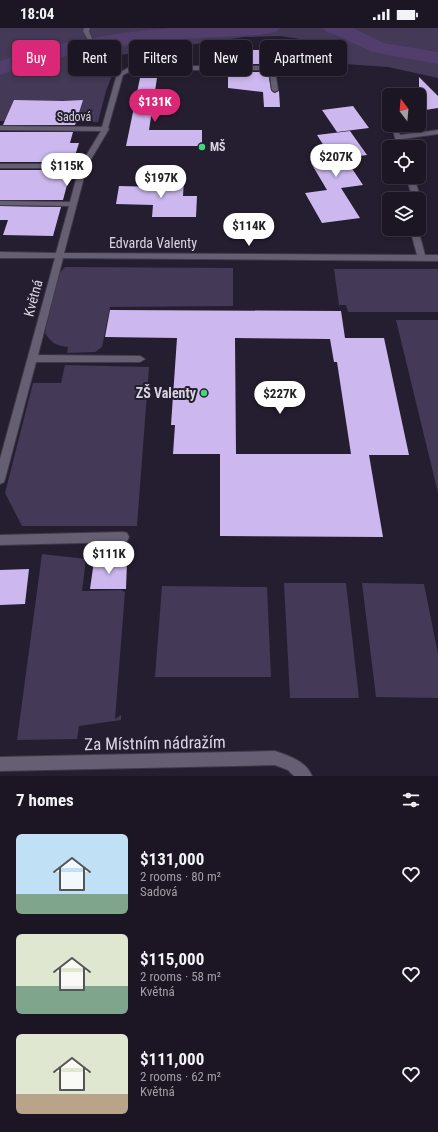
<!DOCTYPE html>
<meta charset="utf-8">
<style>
:root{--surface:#1c1624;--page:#251f2c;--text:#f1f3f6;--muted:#a09fa6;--line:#3a3541;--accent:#db2777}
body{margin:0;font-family:"Roboto Condensed",sans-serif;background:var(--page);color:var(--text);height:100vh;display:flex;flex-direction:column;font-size:15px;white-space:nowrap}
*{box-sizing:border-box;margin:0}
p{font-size:13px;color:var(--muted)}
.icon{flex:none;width:22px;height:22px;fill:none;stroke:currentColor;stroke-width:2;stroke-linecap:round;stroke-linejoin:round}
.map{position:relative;height:748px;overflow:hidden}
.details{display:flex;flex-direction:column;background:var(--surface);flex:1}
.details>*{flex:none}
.top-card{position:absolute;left:12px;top:12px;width:414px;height:36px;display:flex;gap:8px}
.needle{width:26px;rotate:344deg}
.controls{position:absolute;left:382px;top:60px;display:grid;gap:8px}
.controls a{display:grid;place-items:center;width:44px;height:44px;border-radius:6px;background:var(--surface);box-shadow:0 2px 6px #0003,0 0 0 1px var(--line);font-size:20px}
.price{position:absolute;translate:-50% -34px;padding:0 9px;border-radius:14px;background:#fff;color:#222;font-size:13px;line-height:26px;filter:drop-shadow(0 1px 2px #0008)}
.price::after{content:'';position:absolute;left:50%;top:24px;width:12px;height:9px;margin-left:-6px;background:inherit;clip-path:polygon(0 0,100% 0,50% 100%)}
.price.active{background:var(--accent);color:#fff}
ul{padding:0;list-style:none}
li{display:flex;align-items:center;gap:12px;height:100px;padding:0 16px}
li span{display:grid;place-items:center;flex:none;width:112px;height:80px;border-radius:6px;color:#555}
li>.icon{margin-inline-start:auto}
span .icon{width:48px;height:48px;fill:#fffc;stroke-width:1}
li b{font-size:17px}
h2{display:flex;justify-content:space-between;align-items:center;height:48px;padding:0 16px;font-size:17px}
.tag{padding:0 14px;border-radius:6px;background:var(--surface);box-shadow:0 2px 6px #0003,0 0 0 1px var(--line);font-size:14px;line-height:36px}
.tag.active{background:var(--accent);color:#fff}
.status{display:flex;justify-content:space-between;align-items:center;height:28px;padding:0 20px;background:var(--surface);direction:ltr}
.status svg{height:11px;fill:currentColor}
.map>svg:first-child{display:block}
</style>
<div class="status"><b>18:04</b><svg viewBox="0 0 49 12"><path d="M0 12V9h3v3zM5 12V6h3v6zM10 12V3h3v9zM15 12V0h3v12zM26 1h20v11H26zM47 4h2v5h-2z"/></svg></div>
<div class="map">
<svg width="438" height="748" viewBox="0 0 438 748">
<rect width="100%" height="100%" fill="#251e30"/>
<!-- green -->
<g fill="#443956">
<path d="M0 0H438V50L388 39 316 34 312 13 281 8 244 9 120 27 106 63 98 94 0 93Z"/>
<path d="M65 239 233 240V278L110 279 102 319 95 324 67 325 68 319C57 318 51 315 45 305L57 248Z"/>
<path d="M334 241H438V284H348L346 277H339Z"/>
<path d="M396 292H438V465Z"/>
<path d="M65 337 149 339 137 498H22L5 465 33 355H61Z"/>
<path d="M42 526 86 531 82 563 121 562 125 564 115 691 121 687V692L79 698 77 711 17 712Z"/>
<path d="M284 555H346L359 670H290Z"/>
<path d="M362 555 424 556 438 626V670L376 669Z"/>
<path d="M162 558 267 559 271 649H155Z"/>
</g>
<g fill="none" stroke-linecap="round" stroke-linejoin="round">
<!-- river -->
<g fill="#513e6c" fill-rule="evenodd">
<path d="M170 0H279L276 4 258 7 183 11 114 19 51 31 0 47V33C55 14 112 5 170 0Z"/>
<path d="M323 0H353L384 15 438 24V36L372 24 334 6 326 4Z"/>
</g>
</g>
<!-- building -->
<g fill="#ccb8ee" fill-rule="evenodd">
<path d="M305 17 310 39 292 40 277 18Z"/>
<path d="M227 22H275L276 37 274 28 268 27 267 28V36H227Z"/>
<path d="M228 44H268L271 62 274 65 279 63 280 79H264L263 64 228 60Z"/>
<path d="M419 49 438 68V80L419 83Z"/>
<path d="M140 50H157L149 102H202V118H126Z"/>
<path d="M14 72 63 73 83 72 75 97H3Z"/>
<path d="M353 78 369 100 337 104 322 82Z"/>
<path d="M350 103 367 127 337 131 345 130 363 157 341 160 360 190 322 195 305 165 327 162 311 135 333 132 317 107Z"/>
<path d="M0 104H73L70 115H79L73 134H0Z"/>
<path d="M0 142H71L63 172H0Z"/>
<path d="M159 151H184L183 168H197L196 189H152L153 177 116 176 119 158 158 159Z"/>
<path d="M0 178 61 179 53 208 3 207 8 192H0Z"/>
<path d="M110 282 341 283 345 310H384L409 427H369L383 509 220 508V426H173L175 397H171L177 310 105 309ZM235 310 330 311 334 334H337L351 426H236Z"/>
<path d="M94 533H127L126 561H90Z"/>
<path d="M29 541 25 576 0 577V542Z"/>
</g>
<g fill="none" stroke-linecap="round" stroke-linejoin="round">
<!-- minor casing -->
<g stroke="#3f3948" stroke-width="2">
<g id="minor">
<path d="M84 0H90L89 3 93 13 88 12 83 3Z"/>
<path d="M268 28 273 29 274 38 283 40 275 42 278 62 275 64 272 62 269 42H140L131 43 123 47 108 100 109 101 87 138 64 225 417 227 410 201H418L425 227H438V233L63 230 38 327 140 328 145 331 140 334H36L5 451 4 454 0 456V431L55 230H0V224L56 225 69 178 0 177V173L70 174 79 140H0V136H81L101 103 0 102V98L102 99 117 46 128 40 140 38H269Z"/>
<path d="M391 97H397L400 107 438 102V106L402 111 404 119H398Z"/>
<path d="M406 149H414L420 168 417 171H409L412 168Z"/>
<path d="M123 504 127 505 129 509 127 513 123 514 0 517V507Z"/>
<path d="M275 723C289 728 306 733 312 748H294L288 742 275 737 0 743V729Z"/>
</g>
</g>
<!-- minor -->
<use href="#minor" fill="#665f73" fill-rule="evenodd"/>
</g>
<!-- markers -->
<g fill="#43d77b" stroke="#251e30" stroke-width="1.5">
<circle cx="202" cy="119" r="4"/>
<circle cx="204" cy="365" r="4"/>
</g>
<g text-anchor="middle" stroke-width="4" stroke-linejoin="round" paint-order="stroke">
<!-- far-street labels -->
<g font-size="12" fill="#d9d5e1" stroke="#251e30">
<text x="74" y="93">Sadová</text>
</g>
<!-- far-poi labels -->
<g font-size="12" font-weight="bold" fill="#d9d5e1" stroke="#251e30" text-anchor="start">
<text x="210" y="123">MŠ</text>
</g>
<!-- street labels -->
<g font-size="14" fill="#d9d5e1" stroke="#251e30">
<text x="153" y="220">Edvarda Valenty</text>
<text transform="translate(33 270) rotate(-75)" y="5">Květná</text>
</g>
<!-- poi labels -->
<g font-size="14" font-weight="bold" fill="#d9d5e1" stroke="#251e30" text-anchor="end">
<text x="196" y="370">ZŠ Valenty</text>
</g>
<!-- near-street labels -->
<g font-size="17" fill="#d9d5e1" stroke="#251e30">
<text transform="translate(155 715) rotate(-1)" y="6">Za Místním nádražím</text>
</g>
</g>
</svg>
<div class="controls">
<a><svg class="needle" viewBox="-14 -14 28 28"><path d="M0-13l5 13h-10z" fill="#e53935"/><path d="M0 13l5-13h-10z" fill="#a09fa6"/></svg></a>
<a><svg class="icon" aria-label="locate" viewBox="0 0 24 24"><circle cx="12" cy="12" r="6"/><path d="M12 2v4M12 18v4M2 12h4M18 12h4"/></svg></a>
<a><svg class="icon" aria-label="layers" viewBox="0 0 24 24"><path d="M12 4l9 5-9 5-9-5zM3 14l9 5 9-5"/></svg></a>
</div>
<b class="price active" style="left:155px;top:95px">$131K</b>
<b class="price" style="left:336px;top:150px">$207K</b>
<b class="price" style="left:67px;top:159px">$115K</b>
<b class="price" style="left:161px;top:171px">$197K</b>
<b class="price" style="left:249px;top:219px">$114K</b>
<b class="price" style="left:280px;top:387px">$227K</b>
<b class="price" style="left:109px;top:547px">$111K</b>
<div class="top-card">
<a class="tag active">Buy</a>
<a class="tag">Rent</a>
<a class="tag">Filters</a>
<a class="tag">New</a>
<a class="tag">Apartment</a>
</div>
</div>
<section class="details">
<h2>7 homes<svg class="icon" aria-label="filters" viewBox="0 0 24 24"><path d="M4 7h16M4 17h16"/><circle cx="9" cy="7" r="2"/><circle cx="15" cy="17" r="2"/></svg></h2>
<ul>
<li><span style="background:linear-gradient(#bfe0f5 75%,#7fa58c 0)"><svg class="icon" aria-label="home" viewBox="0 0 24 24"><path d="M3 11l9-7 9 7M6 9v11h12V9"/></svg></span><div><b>$131,000</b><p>2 rooms · 80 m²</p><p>Sadová</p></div><svg class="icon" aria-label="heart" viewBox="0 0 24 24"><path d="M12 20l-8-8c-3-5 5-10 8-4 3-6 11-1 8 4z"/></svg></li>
<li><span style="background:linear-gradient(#dfe7d0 65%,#7fa58c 0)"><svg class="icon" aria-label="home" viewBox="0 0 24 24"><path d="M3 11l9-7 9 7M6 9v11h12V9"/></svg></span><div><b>$115,000</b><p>2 rooms · 58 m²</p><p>Květná</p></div><svg class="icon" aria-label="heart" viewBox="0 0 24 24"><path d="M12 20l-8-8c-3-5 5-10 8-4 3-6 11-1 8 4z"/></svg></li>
<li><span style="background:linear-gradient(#dfe7d0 75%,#b9a48a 0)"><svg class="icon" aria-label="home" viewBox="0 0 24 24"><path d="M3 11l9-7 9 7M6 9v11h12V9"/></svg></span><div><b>$111,000</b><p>2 rooms · 62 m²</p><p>Květná</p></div><svg class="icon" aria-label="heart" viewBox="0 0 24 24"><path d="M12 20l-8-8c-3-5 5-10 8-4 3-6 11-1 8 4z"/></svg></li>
</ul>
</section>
